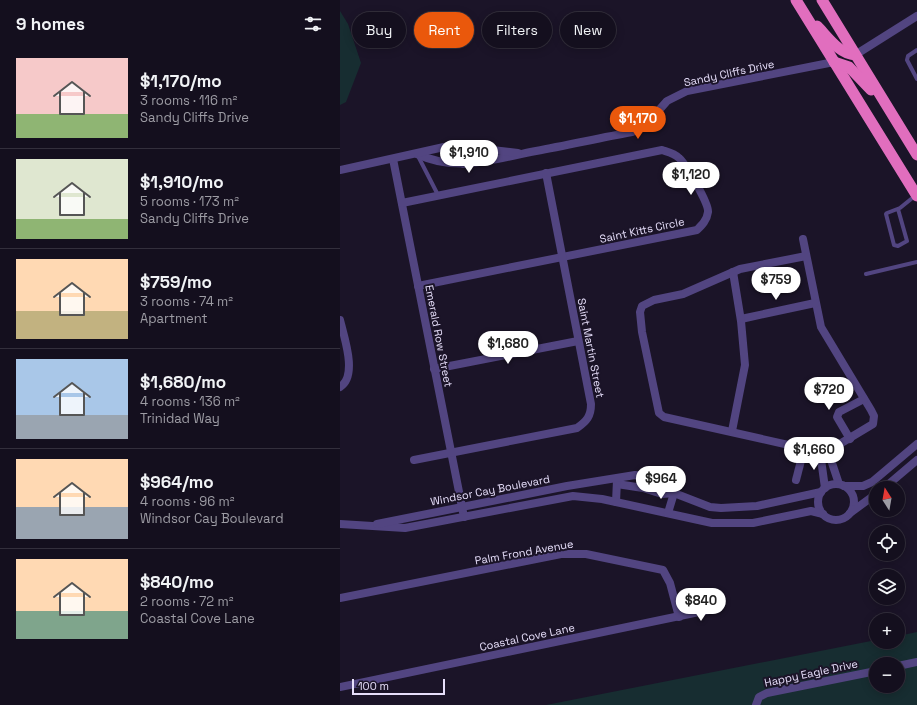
<!DOCTYPE html>
<meta charset="utf-8">
<style>
:root{--surface:#140f1e;--page:#211d2b;--text:#f1f3f6;--muted:#9d9ca4;--line:#332f3c;--accent:#ea580c}
body{margin:0;font-family:"Space Grotesk",sans-serif;background:var(--page);color:var(--text);height:100vh;display:flex;flex-direction:column;font-size:15px;white-space:nowrap}
*{box-sizing:border-box;margin:0}
p{font-size:13px;color:var(--muted)}
.icon{flex:none;width:22px;height:22px;fill:none;stroke:currentColor;stroke-width:2;stroke-linecap:round;stroke-linejoin:round}
.map{position:relative;flex:1;overflow:hidden}
.sheet{display:flex;flex-direction:column;background:var(--surface);width:340px}
.sheet>*{flex:none}
.banner{position:absolute;left:12px;top:12px;width:380px;height:36px;display:flex;gap:8px}
.needle{width:26px;rotate:349deg}
.buttons{position:absolute;left:529px;top:481px;display:grid;gap:8px}
.buttons a{display:grid;place-items:center;width:36px;height:36px;border-radius:50%;background:var(--surface);box-shadow:0 2px 10px #0003,0 0 0 1px var(--line);font-size:20px}
.scale{position:absolute;left:12px;bottom:10px;width:93px;box-sizing:border-box;padding-left:4px;border:2px solid #e7dffb;border-top:0;font-size:11px;line-height:14px;white-space:nowrap;color:#e7dffb;-webkit-text-stroke:3px #1b1428;paint-order:stroke}
.price{position:absolute;translate:-50% -34px;padding:0 9px;border-radius:14px;background:#fff;color:#222;font-size:13px;line-height:26px;filter:drop-shadow(0 1px 2px #0008)}
.price::after{content:'';position:absolute;left:50%;top:24px;width:12px;height:9px;margin-left:-6px;background:inherit;clip-path:polygon(0 0,100% 0,50% 100%)}
.price.selected{background:var(--accent);color:#fff}
ul{padding:0;list-style:none}
li{display:flex;align-items:center;gap:12px;height:100px;padding:0 16px}
li+li{border-top:1px solid var(--line)}
li span{display:grid;place-items:center;flex:none;width:112px;height:80px;border-radius:0px;color:#555}
li>.icon{margin-inline-start:auto}
span .icon{width:48px;height:48px;fill:#fffc;stroke-width:1}
li b{font-size:17px}
h2{display:flex;justify-content:space-between;align-items:center;height:48px;padding:0 16px;font-size:17px}
.pill{padding:0 14px;border-radius:18px;background:var(--surface);box-shadow:0 2px 10px #0003,0 0 0 1px var(--line);font-size:14px;line-height:36px}
.pill.selected{background:var(--accent);color:#fff}
main{display:flex;flex:1;min-height:0}
.map>svg:first-child{display:block}
</style>
<main>
<section class="sheet">
<h2>9 homes<svg class="icon" aria-label="filters" viewBox="0 0 24 24"><path d="M4 7h16M4 17h16"/><circle cx="9" cy="7" r="2"/><circle cx="15" cy="17" r="2"/></svg></h2>
<ul>
<li><span style="background:linear-gradient(#f6c9c9 70%,#8fb573 0)"><svg class="icon" aria-label="home" viewBox="0 0 24 24"><path d="M3 11l9-7 9 7M6 9v11h12V9"/></svg></span><div><b>$1,170/mo</b><p>3 rooms · 116 m²</p><p>Sandy Cliffs Drive</p></div></li>
<li><span style="background:linear-gradient(#dfe7d0 75%,#8fb573 0)"><svg class="icon" aria-label="home" viewBox="0 0 24 24"><path d="M3 11l9-7 9 7M6 9v11h12V9"/></svg></span><div><b>$1,910/mo</b><p>5 rooms · 173 m²</p><p>Sandy Cliffs Drive</p></div></li>
<li><span style="background:linear-gradient(#ffd9b3 65%,#c2b280 0)"><svg class="icon" aria-label="home" viewBox="0 0 24 24"><path d="M3 11l9-7 9 7M6 9v11h12V9"/></svg></span><div><b>$759/mo</b><p>3 rooms · 74 m²</p><p>Apartment</p></div></li>
<li><span style="background:linear-gradient(#a9c7e8 70%,#9aa5b1 0)"><svg class="icon" aria-label="home" viewBox="0 0 24 24"><path d="M3 11l9-7 9 7M6 9v11h12V9"/></svg></span><div><b>$1,680/mo</b><p>4 rooms · 136 m²</p><p>Trinidad Way</p></div></li>
<li><span style="background:linear-gradient(#ffd9b3 60%,#9aa5b1 0)"><svg class="icon" aria-label="home" viewBox="0 0 24 24"><path d="M3 11l9-7 9 7M6 9v11h12V9"/></svg></span><div><b>$964/mo</b><p>4 rooms · 96 m²</p><p>Windsor Cay Boulevard</p></div></li>
<li><span style="background:linear-gradient(#ffd9b3 65%,#7fa58c 0)"><svg class="icon" aria-label="home" viewBox="0 0 24 24"><path d="M3 11l9-7 9 7M6 9v11h12V9"/></svg></span><div><b>$840/mo</b><p>2 rooms · 72 m²</p><p>Coastal Cove Lane</p></div></li>
</ul>
</section>
<div class="map">
<svg width="577" height="705" viewBox="0 0 577 705">
<rect width="100%" height="100%" fill="#1b1428"/>
<!-- green -->
<g fill="#172d31" fill-rule="evenodd">
<path d="M0 11 8 24 21 63 6 102 0 105Z"/>
<path d="M577 632V705H206L536 640V642H558V636ZM536 664H558V686H536Z"/>
</g>
<g fill="none" stroke-linecap="round" stroke-linejoin="round">
<!-- service -->
<g stroke="#524581" stroke-width="4">
<path d="M577 50 568 56 567 60 577 79"/>
<path d="M77 154 98 195"/>
<path d="M558 209 567 241 558 246 554 245 546 214 547 213 560 208 576 195"/>
<path d="M526 274 577 262"/>
</g>
<!-- minor -->
<g stroke="#524581" stroke-width="8">
<path d="M515 55 577 16"/>
<path d="M77 154C118 173 154 159 196 151 228 145 260 138 292 132L305 126 327 101 347 91 494 62"/>
<path d="M53 159 124 517"/>
<path d="M124 164 123 154 125 147"/>
<path d="M0 170 104 147 117 146 178 153"/>
<path d="M62 203 322 150C328 152 334 153 339 158 346 164 369 204 368 212 367 220 362 225 357 230L78 286"/>
<path d="M463 239 481 327 531 410 534 416 533 424 488 451 480 452 324 417 319 413 302 332 300 312 302 306 314 300 343 294 400 269 466 256"/>
<path d="M401 319 475 303"/>
<path d="M0 320C4 337 18 376 0 387"/>
<path d="M94 369 238 341"/>
<path d="M392 431 405 365 401 321 393 272"/>
<path d="M510 439 497 417 499 412 524 399"/>
<path d="M488 451 499 484"/>
<path d="M480 452 485 488"/>
<path d="M74 460 237 428C247 421 251 416 251 404L206 173"/>
<path d="M456 480 464 449"/>
<path d="M277 484 303 488 322 494 334 493 370 507 381 508 417 506 481 492"/>
<circle cx="496" cy="502" r="18"/>
<path d="M504 486H523L532 482 577 444"/>
<path d="M544 488 577 460"/>
<path d="M276 502 277 480"/>
<path d="M510 513 536 494"/>
<path d="M0 524 65 528 233 496 262 499 372 523H413L471 511 483 514"/>
<path d="M37 524 227 486 295 475 320 478 332 485 334 493 328 513"/>
<path d="M0 598 221 554H246L323 570 330 583 339 617"/>
<path d="M558 666 577 662"/>
<path d="M0 687 378 608"/>
<path d="M416 705 419 697 427 693 536 671"/>
</g>
<!-- trunk -->
<g stroke="#e16ebe" stroke-width="11">
<path d="M456 0 577 196"/>
<path d="M482 0 577 155"/>
<path d="M477 26C488 37 499 54 515 55"/>
<path d="M494 62 509 67 531 90"/>
</g>
</g>
<g text-anchor="middle" stroke-width="4" stroke-linejoin="round" paint-order="stroke">
<!-- street labels -->
<g font-size="11" fill="#e7dffb" stroke="#1b1428">
<text transform="translate(389 73) rotate(-12)" y="4">Sandy Cliffs Drive</text>
<text transform="translate(302 230) rotate(-12)" y="4">Saint Kitts Circle</text>
<text transform="translate(99 336) rotate(79)" y="4">Emerald Row Street</text>
<text transform="translate(251 348) rotate(79)" y="4">Saint Martin Street</text>
<text transform="translate(150 490) rotate(-11)" y="4">Windsor Cay Boulevard</text>
<text transform="translate(184 552) rotate(-10)" y="4">Palm Frond Avenue</text>
<text transform="translate(187 637) rotate(-12)" y="4">Coastal Cove Lane</text>
<text transform="translate(471 673) rotate(-12)" y="4">Happy Eagle Drive</text>
</g>
</g>
</svg>
<div class="buttons">
<a><svg class="needle" viewBox="-14 -14 28 28"><path d="M0-13l5 13h-10z" fill="#e53935"/><path d="M0 13l5-13h-10z" fill="#9d9ca4"/></svg></a>
<a><svg class="icon" aria-label="locate" viewBox="0 0 24 24"><circle cx="12" cy="12" r="6"/><path d="M12 2v4M12 18v4M2 12h4M18 12h4"/></svg></a>
<a><svg class="icon" aria-label="layers" viewBox="0 0 24 24"><path d="M12 4l9 5-9 5-9-5zM3 14l9 5 9-5"/></svg></a>
<a>+</a>
<a>−</a>
</div>
<div class="scale">100 m</div>
<b class="price selected" style="left:298px;top:140px">$1,170</b>
<b class="price" style="left:129px;top:174px">$1,910</b>
<b class="price" style="left:351px;top:196px">$1,120</b>
<b class="price" style="left:436px;top:301px">$759</b>
<b class="price" style="left:168px;top:365px">$1,680</b>
<b class="price" style="left:489px;top:411px">$720</b>
<b class="price" style="left:474px;top:471px">$1,660</b>
<b class="price" style="left:321px;top:500px">$964</b>
<b class="price" style="left:361px;top:622px">$840</b>
<div class="banner">
<a class="pill">Buy</a>
<a class="pill selected">Rent</a>
<a class="pill">Filters</a>
<a class="pill">New</a>
</div>
</div>
</main>
